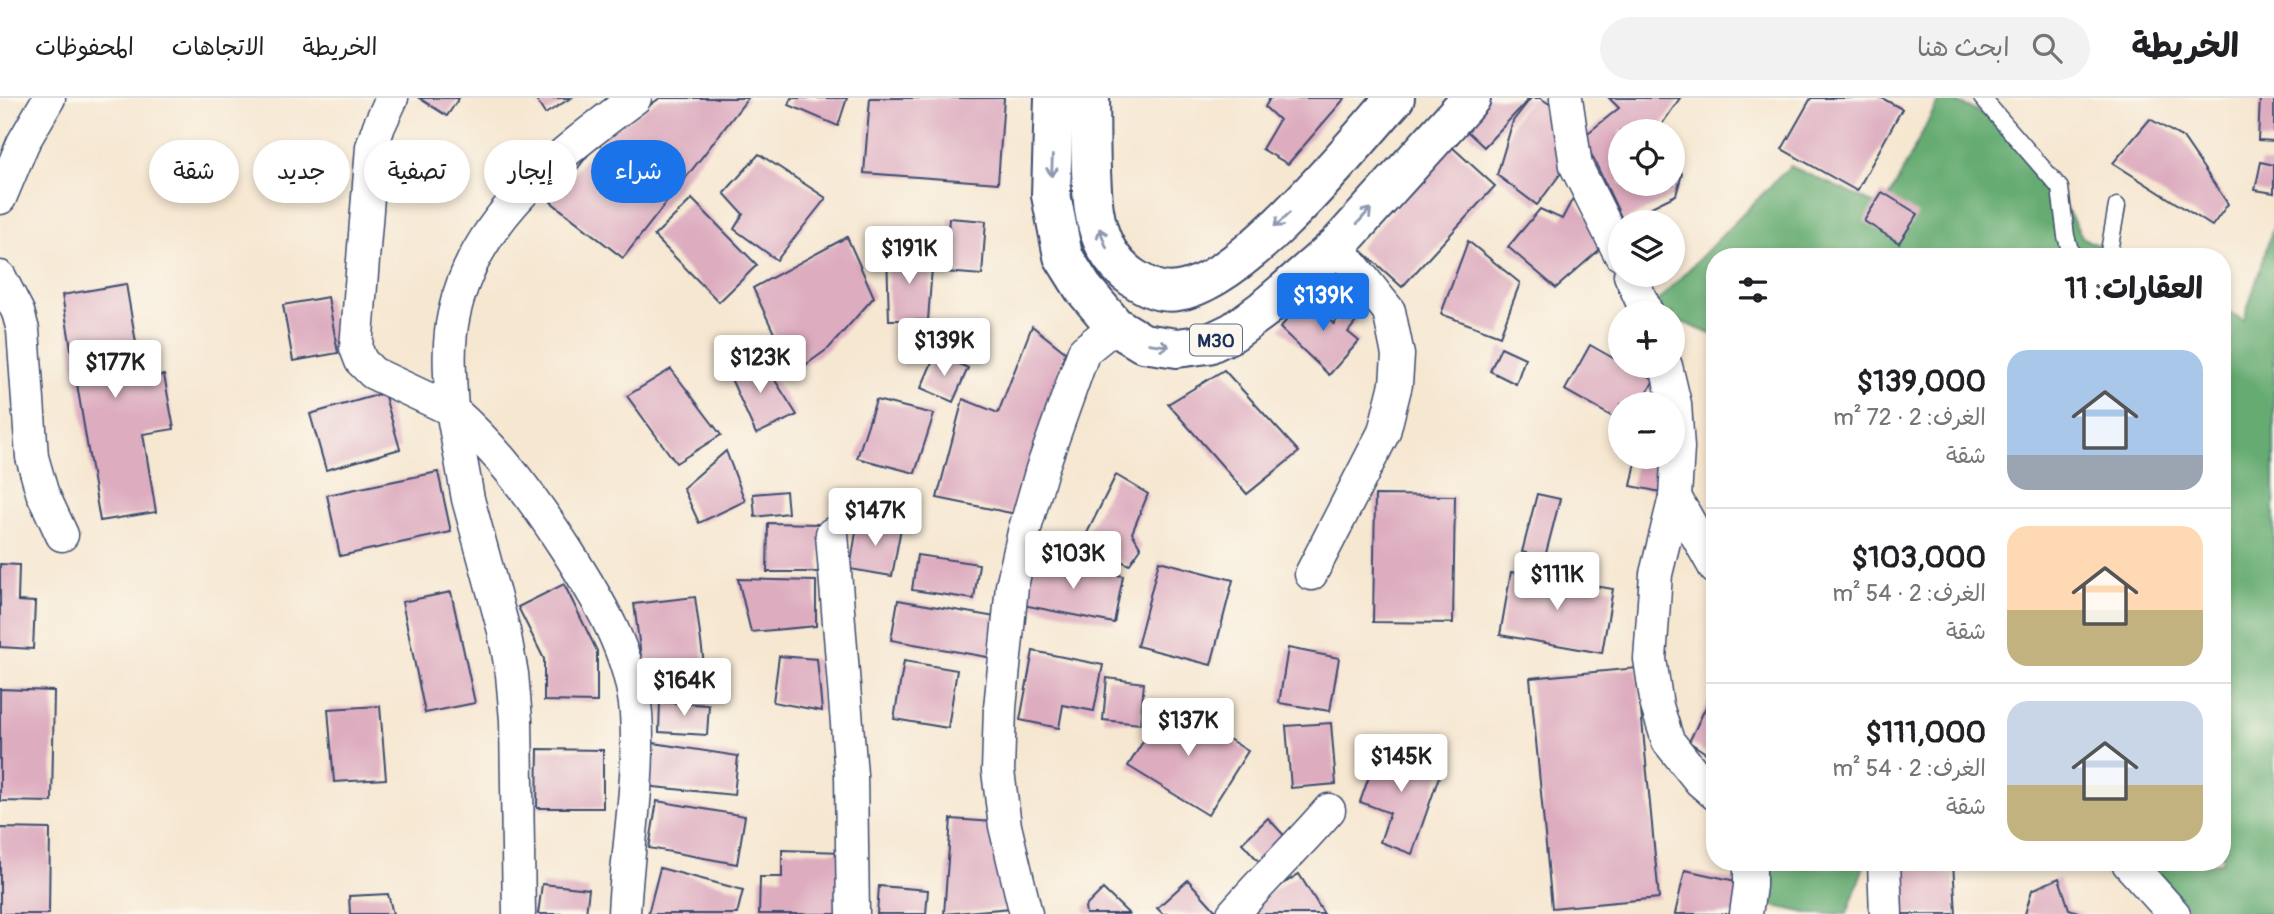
<!DOCTYPE html>
<html lang="ar">
<meta charset="utf-8">
<style>
:root{--surface:#fff;--page:#f2f2f2;--text:#202124;--muted:#757577;--line:#e0e0e0;--accent:#1a73e8}
body{margin:0;font-family:Pangolin,"Playpen Sans Arabic",sans-serif;background:var(--page);color:var(--text);direction:rtl;height:100vh;display:flex;flex-direction:column;font-size:26px;white-space:nowrap}
*{box-sizing:border-box;margin:0}
p{font-size:23px;color:var(--muted)}
.icon{flex:none;width:38px;height:38px;fill:none;stroke:currentColor;stroke-width:2;stroke-linecap:round;stroke-linejoin:round}
.map{position:relative;flex:1;overflow:hidden;direction:ltr}
.drawer{position:absolute;left:1706px;top:150px;width:525px;height:623px;display:flex;flex-direction:column;background:var(--surface);border-radius:28px;box-shadow:0 4px 10px #0003;direction:rtl}
.drawer>*{flex:none}
.top-card{position:absolute;left:21px;top:42px;width:665px;height:63px;direction:rtl;display:flex;gap:14px}
.controls{position:absolute;left:1608px;top:21px;display:grid;gap:14px}
.controls a{display:grid;place-items:center;width:77px;height:77px;border-radius:50%;background:var(--surface);box-shadow:0 4px 10px #0003;font-size:35px}
.price{position:absolute;translate:-50% -60px;padding:0 16px;border-radius:7px;background:#fff;color:#222;font-size:23px;line-height:46px;filter:drop-shadow(0 2px 4px #0008)}
.price::after{content:'';position:absolute;left:50%;top:42px;width:21px;height:16px;margin-left:-10px;background:inherit;clip-path:polygon(0 0,100% 0,50% 100%)}
.price.on{background:var(--accent);color:#fff}
ul{padding:0;list-style:none}
li{display:flex;align-items:center;gap:21px;height:175px;padding:0 28px}
li+li{border-top:2px solid var(--line)}
li span{display:grid;place-items:center;flex:none;width:196px;height:140px;border-radius:21px;color:#555}
li>.icon{margin-inline-start:auto}
span .icon{width:84px;height:84px;fill:#fffc;stroke-width:1}
li b{font-size:30px}
h2{display:flex;justify-content:space-between;align-items:center;height:84px;padding:0 28px;font-size:30px}
.pill{padding:0 24px;border-radius:32px;background:var(--surface);box-shadow:0 4px 10px #0003;font-size:24px;line-height:63px}
.pill.on{background:var(--accent);color:#fff}
header{display:flex;align-items:center;gap:42px;box-sizing:border-box;height:98px;padding:0 35px;background:var(--surface);border-bottom:2px solid var(--line)}
header strong{font-size:33px}
nav{display:flex;gap:38px;margin-inline-start:auto;font-size:24px}
.search{width:490px;height:63px;background:var(--page);display:flex;align-items:center;gap:18px;box-sizing:border-box;padding:0 24px;border-radius:38px;color:var(--muted);font-size:26px}
.map>svg:first-child{display:block}
</style>
<header>
<strong>الخريطة</strong>
<div class="search"><svg class="icon" aria-label="search" viewBox="0 0 24 24"><circle cx="10" cy="10" r="6"/><path d="M15 15l6 6"/></svg>ابحث هنا</div>
<nav><a>الخريطة</a><a>الاتجاهات</a><a>المحفوظات</a></nav>
</header>
<div class="map">
<svg width="2274" height="816" viewBox="0 0 2274 816">
<rect width="100%" height="100%" fill="#fbf7ec"/>
<filter id="ink" filterUnits="userSpaceOnUse"><feTurbulence type="fractalNoise" baseFrequency=".0143" numOctaves="2"/><feDisplacementMap in="SourceGraphic" scale="14" xChannelSelector="R" yChannelSelector="G"/><feConvolveMatrix kernelMatrix="1 2 1 2 8 2 1 2 1" color-interpolation-filters="sRGB"/></filter>
<filter id="wash" filterUnits="userSpaceOnUse"><feTurbulence type="fractalNoise" baseFrequency=".00686" numOctaves="4" result="noise"/><feDisplacementMap in="SourceGraphic" scale="28" xChannelSelector="R" yChannelSelector="G"/><feGaussianBlur stdDeviation="1.57" result="paint"/><feColorMatrix in="noise" values="0 0 0 0 0 0 0 0 0 0 0 0 0 0 0 0 0 1.4 0 .05"/><feComposite in="paint" operator="in"/></filter>
<g filter="url(#wash)">
<rect width="100%" height="100%" fill="#f6e7d1"/>
<!-- forest -->
<g fill="#66ac72" stroke="#406e68" stroke-width="2">
<path d="M1940 0H1948L2022 33 2083 140 2120 159H1715V238L1673 220V215H1662L1651 210 1790 68 1884 110Z"/>
<path d="M2274 126V816H2189L2187 806 2132 765H2222L2223 211 2244 222Z"/>
<path d="M1767 765H1865L1847 816H1811L1751 803Z"/>
</g>
<g id="blocks">
<!-- building -->
<g fill="#ddacbf">
<path d="M419 0H459L447 18Z"/>
<path d="M535 0H571L545 16Z"/>
<path d="M660 0H748L623 160 551 104 599 43Z"/>
<path d="M791 0H847L838 28 789 7Z"/>
<path d="M870 0H1004L998 85 864 75Z"/>
<path d="M1270 0H1345L1288 66 1262 51 1279 22 1265 9Z"/>
<path d="M1475 0H1530L1484 49 1455 22Z"/>
<path d="M1531 0H1540L1551 7 1561 75 1537 107 1497 77 1513 23Z"/>
<path d="M1609 0H1680L1660 29 1662 33H1620V86H1673V57L1682 76 1676 97 1623 123 1583 39 1619 10Z"/>
<path d="M1811 0H1882L1902 11 1857 93 1782 51Z"/>
<path d="M2260 0H2274V43L2258 42Z"/>
<path d="M2150 21 2183 40 2228 106 2212 128 2113 65Z"/>
<path d="M1452 49 1495 88 1402 189 1359 150Z"/>
<path d="M759 56 826 100 777 162 734 131 743 116 724 95Z"/>
<path d="M2261 64 2274 67V95L2255 92Z"/>
<path d="M1882 94 1918 116 1899 145 1864 123Z"/>
<path d="M1573 100 1607 145 1556 190 1508 149 1540 111 1562 121Z"/>
<path d="M692 101 757 167 719 204 654 138Z"/>
<path d="M949 120 986 123 982 177 945 174Z"/>
<path d="M847 139 874 199 829 250 793 276 753 190Z"/>
<path d="M1468 143 1520 185 1500 238 1441 216Z"/>
<path d="M887 154 933 157 928 222H889Z"/>
<path d="M126 186 142 280 164 277 174 331 143 336 156 414 100 423 62 197Z"/>
<path d="M328 199 338 255 293 263 283 207Z"/>
<path d="M1305 200 1334 226 1351 202 1366 211 1348 234 1359 243 1329 277 1280 230Z"/>
<path d="M1032 228 1065 254 1021 417 937 400 963 301 998 315Z"/>
<path d="M1590 247 1620 264V268H1627L1654 282 1641 306H1620V323L1565 292Z"/>
<path d="M1501 249 1525 260 1516 286 1490 273Z"/>
<path d="M936 255 968 270 953 304 921 290Z"/>
<path d="M759 257 797 317 756 336 727 272Z"/>
<path d="M671 271 721 337 676 365 627 298Z"/>
<path d="M1224 272 1299 354 1247 396 1168 306Z"/>
<path d="M384 295 400 351 326 372 310 316Z"/>
<path d="M876 302 934 316 915 375 857 360Z"/>
<path d="M726 353 745 403 699 425 683 390Z"/>
<path d="M1637 359H1669L1661 394 1631 388Z"/>
<path d="M438 374 451 434 340 458 327 397Z"/>
<path d="M1116 377 1148 396 1132 435 1141 450 1129 467 1083 443Z"/>
<path d="M786 393 788 415 755 419 753 396Z"/>
<path d="M1537 396 1560 401 1545 459 1522 454Z"/>
<path d="M1375 397 1455 398 1453 525 1373 524Z"/>
<path d="M858 422 901 430 892 478 850 471Z"/>
<path d="M768 425 820 426V474H767Z"/>
<path d="M917 457 979 466 974 501 912 492Z"/>
<path d="M1032 461 1123 478 1114 525 1023 507Z"/>
<path d="M1159 463 1233 482 1211 567 1137 548Z"/>
<path d="M0 466 19 467 18 503 35 504 33 551 0 549Z"/>
<path d="M1511 474 1613 491 1602 555 1500 537Z"/>
<path d="M738 481 816 483V528L751 534Z"/>
<path d="M564 486 597 553V604L544 603V561L518 509Z"/>
<path d="M451 494 475 605 425 615 402 504Z"/>
<path d="M695 499 706 581 645 589 634 506Z"/>
<path d="M898 502 1001 520 993 560 891 542Z"/>
<path d="M1288 550 1339 560 1330 613 1279 605Z"/>
<path d="M1033 553 1103 567 1094 613 1063 607 1059 630 1020 622Z"/>
<path d="M779 558 817 561 822 613 773 604Z"/>
<path d="M904 563 957 572 948 630 894 621Z"/>
<path d="M1637 570 1659 800 1552 810 1530 580Z"/>
<path d="M1107 580 1144 585 1140 626 1103 622Z"/>
<path d="M1715 590V661L1689 644Z"/>
<path d="M0 591 54 593 52 704 0 703Z"/>
<path d="M1168 603 1248 653 1208 717 1128 668Z"/>
<path d="M660 604 709 607 707 637 659 634Z"/>
<path d="M380 608 386 681 334 684 328 611Z"/>
<path d="M1331 625 1336 686 1291 690 1286 628Z"/>
<path d="M647 644 738 658 734 697 644 688Z"/>
<path d="M1381 645 1443 667 1412 756 1380 744 1390 715 1360 704Z"/>
<path d="M538 651 603 652V710H537Z"/>
<path d="M657 703 745 718 737 766 649 750Z"/>
<path d="M1268 720 1291 745 1264 769 1242 745Z"/>
<path d="M951 721 994 724 1011 810 944 816Z"/>
<path d="M0 730 50 731 49 816H0Z"/>
<path d="M782 752 843 754 842 816H759L760 779H782Z"/>
<path d="M1887 765H1953L1956 816H1891Z"/>
<path d="M660 770 743 792 737 816H648Z"/>
<path d="M1685 772 1745 785 1738 816H1675Z"/>
<path d="M1299 776 1324 816H1258L1250 807Z"/>
<path d="M2059 780 2069 811 2085 816H2025L2032 792Z"/>
<path d="M1188 782 1215 812 1210 816H1163L1157 810Z"/>
<path d="M542 786 589 791 586 816H538Z"/>
<path d="M879 788 928 792 926 816H877Z"/>
<path d="M1103 791 1129 816H1086L1085 809Z"/>
<path d="M388 796 393 816H350L349 798Z"/>
</g>
</g>
</g>
<g filter="url(#ink)">
<use href="#blocks" fill-opacity="0" stroke="#3c4b6f" stroke-width="2"/>
<g fill="none" stroke-linecap="round" stroke-linejoin="round">
<!-- service casing -->
<g stroke="#3c4b6f" stroke-width="19">
<g id="service">
<path d="M1982 0 2060 90 2066 138 2072 159"/>
<path d="M2108 159 2117 108"/>
</g>
</g>
<!-- minor casing -->
<g stroke="#3c4b6f" stroke-width="35">
<g id="minor">
<path d="M392 0 379 28 372 49 356 250 361 263 373 275 452 312 468 401 504 533 512 576 516 622 519 816"/>
<path d="M1566 0 1576 68 1620 156"/>
<path d="M0 100 23 45 49 0"/>
<path d="M1630 177 1647 215"/>
<path d="M0 179 18 214 23 232 32 359 42 394 62 437"/>
<path d="M1666 268 1675 306 1678 350 1675 399 1656 476 1650 561 1657 608 1668 643 1700 683 1715 696"/>
<path d="M1675 399 1715 470"/>
<path d="M832 436 851 677 853 816"/>
<path d="M1311 476 1384 334 1396 286 1398 257 1389 213 1337 148"/>
<path d="M1884 765 1886 816"/>
<path d="M2128 765 2174 816"/>
<path d="M624 816C627 749 641 682 636 615 631 554 598 501 566 451 533 400 498 352 452 312 450 280 447 247 454 216 474 120 561 55 635 0"/>
<path d="M1026 816 1005 728 998 673 1000 610 1012 488 1024 434 1042 371 1084 253 1115 228"/>
<path d="M1233 816C1264 780 1298 748 1329 712"/>
<path d="M1746 816 1750 788V765"/>
</g>
</g>
<!-- motorway casing -->
<g stroke="#3c4b6f" stroke-width="42">
<g id="motorway">
<path d="M1054 0 1051 97 1063 158 1083 190 1115 228 1143 245 1177 250 1208 246 1233 234 1264 211 1337 148 1471 0"/>
<path d="M1090 0C1091 37 1089 76 1094 112 1098 139 1110 165 1133 180 1147 189 1160 196 1178 193 1243 184 1350 51 1395 0"/>
</g>
</g>
<!-- service -->
<use href="#service" stroke="#fff" stroke-width="16"/>
<!-- minor -->
<use href="#minor" stroke="#fff" stroke-width="32"/>
<!-- motorway -->
<use href="#motorway" stroke="#fff" stroke-width="38"/>
</g>
<!-- one-way arrows -->
<defs><path id="oneway-shaft" d="M-6 0H5M1.5-3L5.5 0L1.5 3" fill="none" stroke-width="1.6" stroke-linecap="round" stroke-linejoin="round" transform="scale(1.75)"/></defs>
<g stroke="#8d97ae">
<use href="#oneway-shaft" transform="translate(1052 68) rotate(92)"/>
<use href="#oneway-shaft" transform="translate(1364 118) rotate(-48)"/>
<use href="#oneway-shaft" transform="translate(1282 122) rotate(137)"/>
<use href="#oneway-shaft" transform="translate(1103 140) rotate(-110)"/>
<use href="#oneway-shaft" transform="translate(1159 247) rotate(8)"/>
</g>
</g>
<g text-anchor="middle" stroke-width="7" stroke-linejoin="round" paint-order="stroke">
<!-- shield labels -->
<rect fill="#fbf7ec" stroke="#5e6b89" stroke-width="2" x="1190" y="226.5" width="52" height="31" rx="5"/>
<g font-size="19" font-weight="bold" fill="#1b2f5e">
<text x="1216" y="249">M30</text>
</g>
</g>
</svg>
<div class="controls">
<a><svg class="icon" aria-label="locate" viewBox="0 0 24 24"><circle cx="12" cy="12" r="6"/><path d="M12 2v4M12 18v4M2 12h4M18 12h4"/></svg></a>
<a><svg class="icon" aria-label="layers" viewBox="0 0 24 24"><path d="M12 4l9 5-9 5-9-5zM3 14l9 5 9-5"/></svg></a>
<a>+</a>
<a>−</a>
</div>
<b class="price" style="left:909px;top:188px">$191K</b>
<b class="price on" style="left:1323px;top:235px">$139K</b>
<b class="price" style="left:944px;top:280px">$139K</b>
<b class="price" style="left:760px;top:297px">$123K</b>
<b class="price" style="left:115px;top:302px">$177K</b>
<b class="price" style="left:875px;top:450px">$147K</b>
<b class="price" style="left:1073px;top:493px">$103K</b>
<b class="price" style="left:1557px;top:514px">$111K</b>
<b class="price" style="left:684px;top:620px">$164K</b>
<b class="price" style="left:1188px;top:660px">$137K</b>
<b class="price" style="left:1401px;top:696px">$145K</b>
<div class="top-card">
<a class="pill on">شراء</a>
<a class="pill">إيجار</a>
<a class="pill">تصفية</a>
<a class="pill">جديد</a>
<a class="pill">شقة</a>
</div>
<section class="drawer">
<h2>العقارات: 11<svg class="icon" aria-label="filters" viewBox="0 0 24 24"><path d="M4 7h16M4 17h16"/><circle cx="9" cy="7" r="2"/><circle cx="15" cy="17" r="2"/></svg></h2>
<ul>
<li><span style="background:linear-gradient(#a9c7e8 75%,#9aa5b1 0)"><svg class="icon" aria-label="home" viewBox="0 0 24 24"><path d="M3 11l9-7 9 7M6 9v11h12V9"/></svg></span><div><b>$139,000</b><p>الغرف: 2 · 72 m²</p><p>شقة</p></div></li>
<li><span style="background:linear-gradient(#ffd9b3 60%,#c2b280 0)"><svg class="icon" aria-label="home" viewBox="0 0 24 24"><path d="M3 11l9-7 9 7M6 9v11h12V9"/></svg></span><div><b>$103,000</b><p>الغرف: 2 · 54 m²</p><p>شقة</p></div></li>
<li><span style="background:linear-gradient(#c9d6e8 60%,#c2b280 0)"><svg class="icon" aria-label="home" viewBox="0 0 24 24"><path d="M3 11l9-7 9 7M6 9v11h12V9"/></svg></span><div><b>$111,000</b><p>الغرف: 2 · 54 m²</p><p>شقة</p></div></li>
</ul>
</section>
</div>
